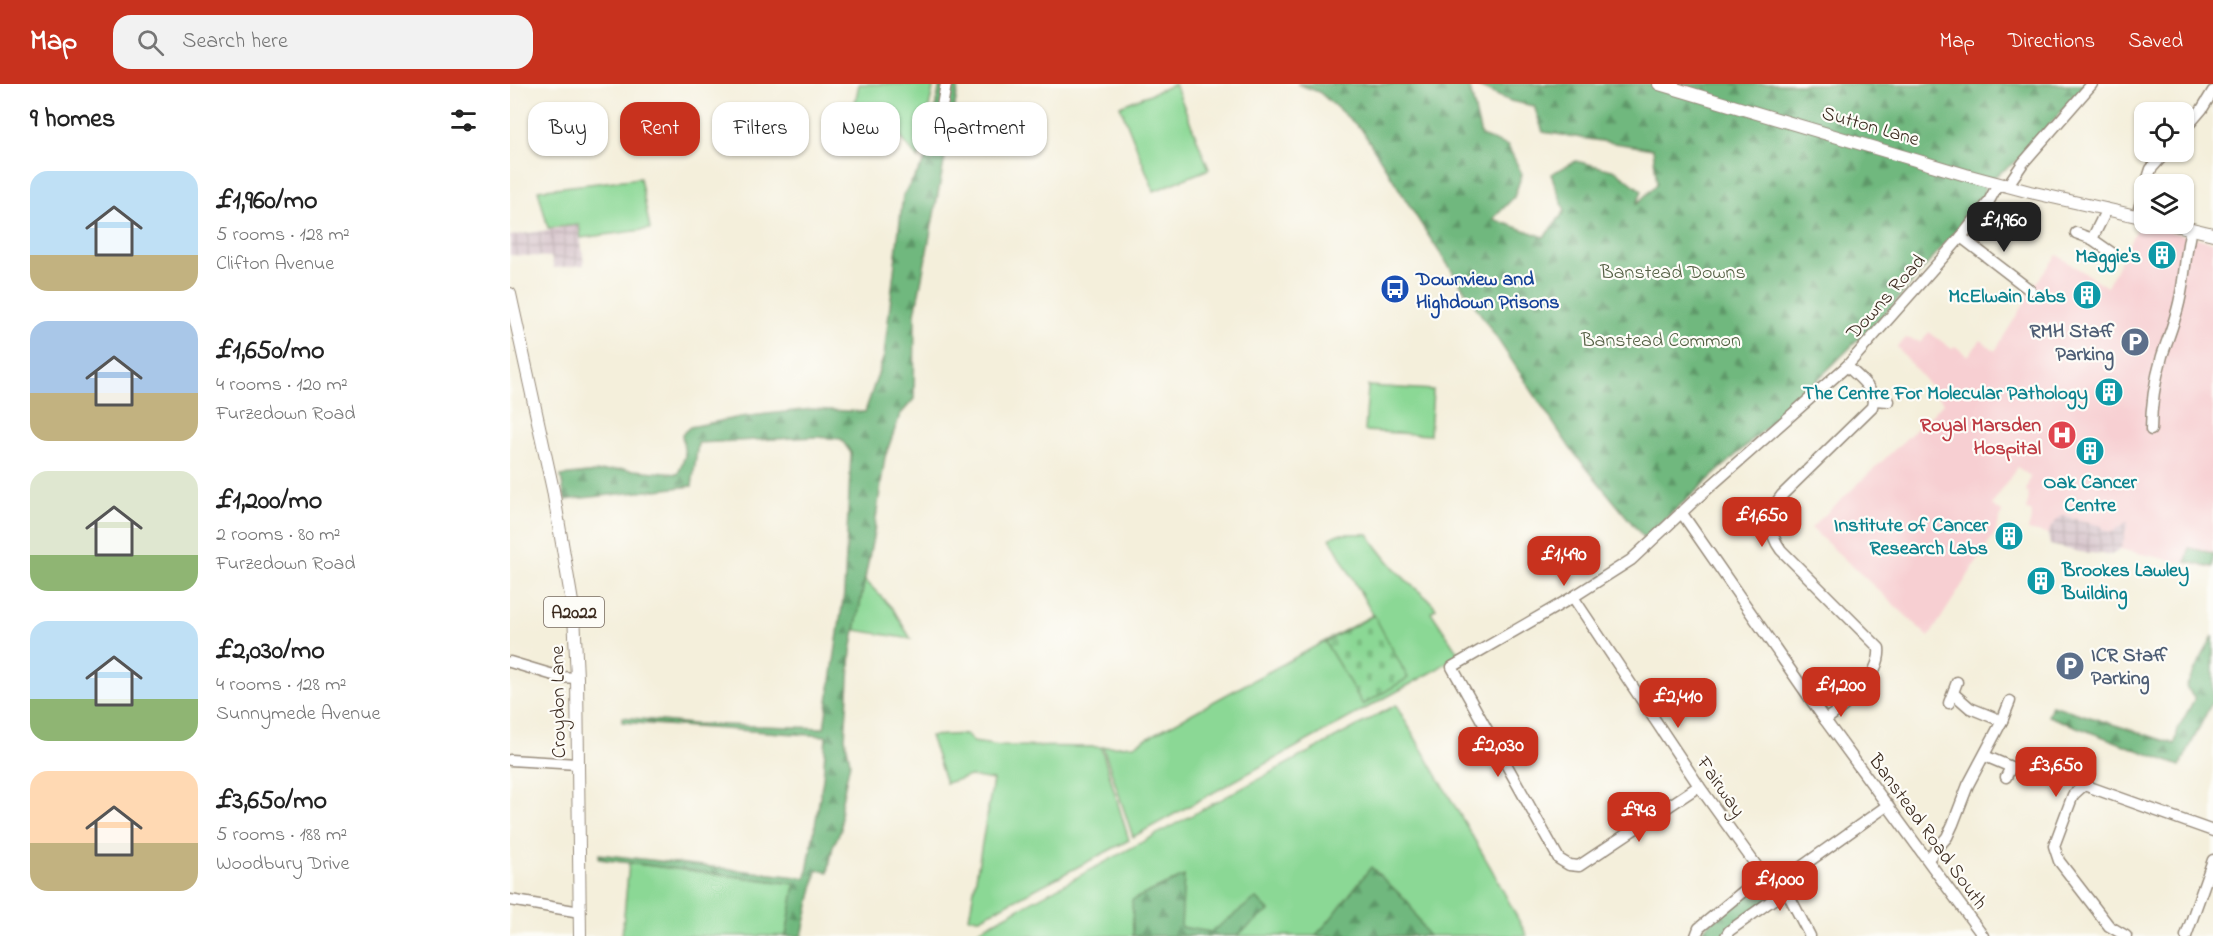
<!DOCTYPE html>
<meta charset="utf-8">
<style>
:root{--surface:#fff;--page:#f2f2f2;--text:#222;--muted:#767676;--accent:#c8321e}
body{margin:0;font-family:"Indie Flower",sans-serif;background:var(--page);color:var(--text);height:100vh;display:flex;flex-direction:column;font-size:22px;white-space:nowrap}
*{box-sizing:border-box;margin:0}
p{font-size:20px;color:var(--muted)}
.icon{flex:none;width:33px;height:33px;fill:none;stroke:currentColor;stroke-width:2;stroke-linecap:round;stroke-linejoin:round}
.map{position:relative;flex:1;overflow:hidden}
.details{display:flex;flex-direction:column;background:var(--surface);width:510px}
.details>*{flex:none}
.banner{position:absolute;left:18px;top:18px;width:570px;height:54px;display:flex;gap:12px}
.fabs{position:absolute;left:1624px;top:18px;display:grid;gap:12px}
.fabs a{display:grid;place-items:center;width:60px;height:60px;border-radius:12px;background:var(--surface);box-shadow:0 2px 4px #0004;font-size:30px}
.price{position:absolute;translate:-50% -51px;padding:0 14px;border-radius:12px;background:var(--accent);color:#fff;font-size:20px;line-height:39px;filter:drop-shadow(0 2px 3px #0008)}
.price::after{content:'';position:absolute;left:50%;top:36px;width:18px;height:14px;margin-left:-9px;background:inherit;clip-path:polygon(0 0,100% 0,50% 100%)}
.price.current{background:#222;color:#fff}
ul{padding:0;list-style:none}
li{display:flex;align-items:center;gap:18px;height:150px;padding:0 30px}
li span{display:grid;place-items:center;flex:none;width:168px;height:120px;border-radius:18px;color:#555}
li>.icon{margin-inline-start:auto}
span .icon{width:72px;height:72px;fill:#fffc;stroke-width:1}
li b{font-size:26px}
h2{display:flex;justify-content:space-between;align-items:center;height:72px;padding:0 30px;font-size:26px}
.chip{padding:0 21px;border-radius:18px;background:var(--surface);box-shadow:0 2px 4px #0004;font-size:21px;line-height:54px}
.chip.current{background:var(--accent);color:#fff}
header{display:flex;align-items:center;gap:36px;box-sizing:border-box;height:84px;padding:0 30px;background:var(--accent);color:#fff}
header strong{font-size:28px}
nav{display:flex;gap:33px;margin-inline-start:auto;font-size:21px}
.search{width:420px;height:54px;background:var(--page);display:flex;align-items:center;gap:15px;box-sizing:border-box;padding:0 21px;border-radius:18px;color:var(--muted);font-size:22px}
main{display:flex;flex:1;min-height:0}
.map>svg:first-child{display:block}
</style>
<header>
<strong>Map</strong>
<div class="search"><svg class="icon" aria-label="search" viewBox="0 0 24 24"><circle cx="10" cy="10" r="6"/><path d="M15 15l6 6"/></svg>Search here</div>
<nav><a>Map</a><a>Directions</a><a>Saved</a></nav>
</header>
<main>
<section class="details">
<h2>9 homes<svg class="icon" aria-label="filters" viewBox="0 0 24 24"><path d="M4 7h16M4 17h16"/><circle cx="9" cy="7" r="2"/><circle cx="15" cy="17" r="2"/></svg></h2>
<ul>
<li><span style="background:linear-gradient(#bfe0f5 70%,#c2b280 0)"><svg class="icon" aria-label="home" viewBox="0 0 24 24"><path d="M3 11l9-7 9 7M6 9v11h12V9"/></svg></span><div><b>£1,960/mo</b><p>5 rooms · 128 m²</p><p>Clifton Avenue</p></div></li>
<li><span style="background:linear-gradient(#a9c7e8 60%,#c2b280 0)"><svg class="icon" aria-label="home" viewBox="0 0 24 24"><path d="M3 11l9-7 9 7M6 9v11h12V9"/></svg></span><div><b>£1,650/mo</b><p>4 rooms · 120 m²</p><p>Furzedown Road</p></div></li>
<li><span style="background:linear-gradient(#dfe7d0 70%,#8fb573 0)"><svg class="icon" aria-label="home" viewBox="0 0 24 24"><path d="M3 11l9-7 9 7M6 9v11h12V9"/></svg></span><div><b>£1,200/mo</b><p>2 rooms · 80 m²</p><p>Furzedown Road</p></div></li>
<li><span style="background:linear-gradient(#bfe0f5 65%,#8fb573 0)"><svg class="icon" aria-label="home" viewBox="0 0 24 24"><path d="M3 11l9-7 9 7M6 9v11h12V9"/></svg></span><div><b>£2,030/mo</b><p>4 rooms · 128 m²</p><p>Sunnymede Avenue</p></div></li>
<li><span style="background:linear-gradient(#ffd9b3 60%,#c2b280 0)"><svg class="icon" aria-label="home" viewBox="0 0 24 24"><path d="M3 11l9-7 9 7M6 9v11h12V9"/></svg></span><div><b>£3,650/mo</b><p>5 rooms · 188 m²</p><p>Woodbury Drive</p></div></li>
</ul>
</section>
<div class="map">
<svg width="1703" height="852" viewBox="0 0 1703 852">
<defs>
<pattern id="industrial-grid" width="8" height="8" patternUnits="userSpaceOnUse" patternTransform="scale(1.5)"><rect width="8" height="8" fill="#d2bdc6"/><path d="M0 4h8M4 0v8" fill="none" stroke="#ac9aa0"/></pattern>
<pattern id="forest-firs" width="22" height="20" patternUnits="userSpaceOnUse" patternTransform="scale(1.5)"><rect width="22" height="20" fill="#70b87e"/><path d="M5 1l3.5 6h-7zM16 11l3.5 6h-7z" fill="#5d9667"/></pattern>
<pattern id="cemetery-stones" width="16" height="16" patternUnits="userSpaceOnUse" patternTransform="scale(1.5)"><rect width="16" height="16" fill="#8bd895"/><path d="M2 7V4a2 2 0 0 1 4 0v3zM10 15v-3a2 2 0 0 1 4 0v3z" fill="#79ba80"/></pattern>
</defs>
<rect width="100%" height="100%" fill="#fdfcf7"/>
<filter id="ink" filterUnits="userSpaceOnUse"><feTurbulence type="fractalNoise" baseFrequency=".0167" numOctaves="2"/><feDisplacementMap in="SourceGraphic" scale="12" xChannelSelector="R" yChannelSelector="G"/><feConvolveMatrix kernelMatrix="1 2 1 2 8 2 1 2 1" color-interpolation-filters="sRGB"/></filter>
<filter id="wash" filterUnits="userSpaceOnUse"><feTurbulence type="fractalNoise" baseFrequency=".008" numOctaves="4" result="noise"/><feDisplacementMap in="SourceGraphic" scale="24" xChannelSelector="R" yChannelSelector="G"/><feGaussianBlur stdDeviation="1.35" result="paint"/><feColorMatrix in="noise" values="0 0 0 0 0 0 0 0 0 0 0 0 0 0 0 0 0 1.4 0 .05"/><feComposite in="paint" operator="in"/></filter>
<g filter="url(#wash)">
<rect width="100%" height="100%" fill="#f4efdb"/>
<!-- built -->
<path fill="#f7cfd2" d="M1629 140 1703 158V485L1518 446 1522 431 1521 427 1516 426 1519 413H1518L1519 408H1516L1520 392 1507 383 1482 421 1492 428 1485 449 1419 553 1301 444 1434 319 1387 263 1396 254 1411 258 1419 248 1442 265 1445 262 1458 272 1471 256 1485 267 1519 211 1518 210 1547 171 1597 203Z"/>
<!-- industrial -->
<g fill="url(#industrial-grid)">
<path d="M69 141 74 181 44 184 41 173 0 171V152Z"/>
<path d="M1551 431 1592 442 1594 446 1602 448 1618 437 1612 462 1607 468 1601 471 1570 468 1540 461 1538 451 1540 445Z"/>
</g>
<!-- grass -->
<g fill="#8bd895" stroke="#63815a" stroke-width="1.5">
<path d="M349 0H424L408 75 386 47 345 19Z"/>
<path d="M665 0 699 85 644 107 610 22Z"/>
<path d="M130 94 140 145 71 154 69 141 38 144 28 106Z"/>
<path d="M858 302 923 306 920 351 855 347Z"/>
<path d="M828 450H858C870 468 882 483 898 498 908 507 919 514 926 524L921 528 949 570 924 587 623 753 593 663 624 661 863 531 820 454Z"/>
<path d="M354 495 383 525 401 555 345 546Z"/>
<path d="M886 621 981 784 1017 852H458Z"/>
<path d="M456 650 463 658 490 662 591 663 619 756 470 834H459L483 696 460 692 436 699 420 652Z"/>
<path d="M119 779 286 800 276 852H112Z"/>
</g>
<!-- forest -->
<g fill="url(#forest-firs)" stroke="#56714e" stroke-width="1.5">
<path d="M430 0H449L405 230 404 315 390 331 375 373 364 448 341 567 335 654 340 678 331 721V746L323 762 318 788 307 786 292 852H276L285 800 89 775V770L296 794 313 695 316 652 112 638V633L182 640 314 644 334 509 341 369 331 355 306 353 188 359 182 402 55 416 51 392 113 385 168 390 175 372 172 350 180 343 231 333 302 325 355 328 374 272 393 111 415 77Z"/>
<path d="M787 0H959L971 52 998 62 1012 90 1004 113 983 135 1034 153 1055 127 1041 90 1066 77 1106 87 1132 107 1126 121 1147 100 1143 65 1033 48 1024 22 1000 17 962 0H1576L1508 76 1484 93 1474 105 1475 112 1384 220 1289 314 1134 454 1060 364 918 151 852 46 809 8Z"/>
<path d="M1679 464 1703 469V483L1676 478Z"/>
<path d="M1703 552V616L1670 682 1538 632 1542 621 1665 660 1668 645 1685 614 1676 603Z"/>
<path d="M861 783 898 818 918 852H805L818 838Z"/>
<path d="M1253 791 1275 807 1216 852H1186Z"/>
<path d="M674 792 671 843 701 848 746 814 759 827 726 852H623L622 816Z"/>
</g>
<!-- cemetery -->
<path fill="url(#cemetery-stones)" stroke="#63815a" stroke-width="1.5" d="M864 531 898 594 853 621 815 558Z"/>
</g>
<g filter="url(#ink)">
<g fill="none" stroke-linecap="round" stroke-linejoin="round">
<!-- minor casing -->
<g stroke="#988c7c" stroke-width="13">
<g id="minor">
<path d="M431 28 436 0"/>
<path d="M1674 46 1692 25 1703 7"/>
<path d="M1636 100 1641 85 1656 68"/>
<path d="M1627 132 1635 103"/>
<path d="M1566 149 1582 155 1602 169"/>
<path d="M1451 153 1520 206"/>
<path d="M1582 155 1597 125"/>
<path d="M1363 316 1379 317"/>
<path d="M1641 346C1641 322 1645 296 1652 272 1658 254 1665 237 1669 219 1675 194 1675 169 1681 145"/>
<path d="M1171 428 1315 636 1473 852"/>
<path d="M1063 513 1189 702 1253 791"/>
<path d="M0 578 50 593 67 594"/>
<path d="M1439 619 1447 598"/>
<path d="M1315 636C1336 622 1372 591 1369 564L1271 466C1258 449 1258 428 1272 411L1362 323C1367 305 1348 293 1337 282"/>
<path d="M1492 637 1500 617"/>
<path d="M1475 672 1501 683 1496 693"/>
<path d="M0 676 67 680"/>
<path d="M1189 702 1069 782 1059 781 1049 775 942 583 1063 513 1121 476 1186 415 1337 282 1451 153 1478 119 1486 104 1500 98 1513 79 1582 0"/>
<path d="M1418 775 1437 753 1443 740 1458 701 1492 637 1460 624 1444 610"/>
<path d="M1253 791 1272 798 1300 852"/>
<path d="M1256 808 1378 721"/>
<path d="M0 816 70 828"/>
<path d="M1186 852 1189 844 1253 791"/>
<path d="M1216 852 1219 847 1275 807"/>
<path d="M1616 852 1599 842 1549 777 1544 762 1563 711 1574 701 1703 747"/>
<path d="M1676 852 1703 776"/>
</g>
</g>
<!-- major casing -->
<g stroke="#988c7c" stroke-width="14">
<g id="major">
<path d="M1149 0 1456 91 1520 108 1635 134"/>
<path d="M1661 140 1703 150"/>
<path d="M0 210 43 406 64 530 67 594 70 852"/>
</g>
</g>
<!-- minor -->
<use href="#minor" stroke="#fff" stroke-width="10"/>
<!-- major -->
<use href="#major" stroke="#fff" stroke-width="12"/>
</g>
</g>
<!-- icons -->
<defs>
<g id="building-disc" transform="scale(1.5)"><circle r="9.5" fill="#0f9aa8" stroke="#fdfcf7"/><path d="M-4-6H4V6H1V3H-1V6H-4ZM-2.5-4.3h1.7v1.8h-1.7ZM.8-4.3h1.7v1.8H.8ZM-2.5-1h1.7V.8h-1.7ZM.8-1h1.7V.8H.8Z" fill="#fff"/></g>
<g id="bus-disc" transform="scale(1.5)"><circle r="9.5" fill="#1a4fb4" stroke="#fdfcf7"/><path d="M-5-6H5V4H4V6H2V4H-2V6H-4V4H-5ZM-3.5-4V0h7V-4ZM-3.5 1.2v1.5H-2V1.2ZM2 1.2v1.5H3.5V1.2Z" fill="#fff"/></g>
<g id="parking-disc" transform="scale(1.5)"><circle r="9.5" fill="#5c6f8a" stroke="#fdfcf7"/><path d="M-3.5-5.5H1a3.5 3.5 0 0 1 0 7H-1V5.5H-3.5ZM-1-3.4V-.6H.8a1.4 1.4 0 0 0 0-2.8Z" fill="#fff"/></g>
<g id="hospital-disc" transform="scale(1.5)"><circle r="9.5" fill="#e0444e" stroke="#fdfcf7"/><path d="M-5-5h3v3.5h4V-5h3V5h-3V1.5h-4V5h-3Z" fill="#fff"/></g>
</defs>
<g fill-rule="evenodd">
<use href="#building-disc" x="1652" y="171"/>
<use href="#bus-disc" x="885" y="205"/>
<use href="#building-disc" x="1577" y="211"/>
<use href="#parking-disc" x="1625" y="258"/>
<use href="#building-disc" x="1599" y="308"/>
<use href="#hospital-disc" x="1552" y="351"/>
<use href="#building-disc" x="1580" y="367"/>
<use href="#building-disc" x="1499" y="452"/>
<use href="#building-disc" x="1531" y="497"/>
<use href="#parking-disc" x="1560" y="582"/>
</g>
<g text-anchor="middle" stroke-width="4.5" stroke-linejoin="round" paint-order="stroke">
<!-- shield labels -->
<rect fill="#fdfcf7" stroke="#75695f" stroke-width="1.5" x="34" y="513" width="60" height="30" rx="4.5"/>
<g font-size="18" font-weight="bold" fill="#3b2a1e">
<text x="64" y="534">A2022</text>
</g>
<!-- street labels -->
<g font-size="20" fill="#3b2a1e" stroke="#fdfcf7">
<text transform="translate(1361 41) rotate(16)" y="7">Sutton Lane</text>
<text transform="translate(1375 212) rotate(-48)" y="7">Downs Road</text>
<text transform="translate(47 618) rotate(-91)" y="7">Croydon Lane</text>
<text transform="translate(1212 702) rotate(55)" y="7">Fairway</text>
<text transform="translate(1419 747) rotate(54)" y="7">Banstead Road South</text>
</g>
<!-- culture labels -->
<g font-size="20" font-weight="bold" fill="#0d838f" stroke="#fdfcf7" text-anchor="end">
<text x="1631" y="178">Maggie's</text>
<text x="1556" y="218">McElwain Labs</text>
<text x="1578" y="315">The Centre For Molecular Pathology</text>
<text x="1580" y="404" text-anchor="middle">Oak Cancer<tspan x="1580" dy="23">Centre</tspan></text>
<text x="1478" y="447">Institute of Cancer<tspan x="1478" dy="23">Research Labs</tspan></text>
<text x="1552" y="492" text-anchor="start">Brookes Lawley<tspan x="1552" dy="23">Building</tspan></text>
</g>
<!-- park labels -->
<g font-size="20" fill="#535e42" stroke="#fdfcf7">
<text x="1163" y="194">Banstead Downs</text>
<text x="1151" y="262">Banstead Common</text>
</g>
<!-- transit labels -->
<g font-size="20" font-weight="bold" fill="#164399" stroke="#fdfcf7" text-anchor="start">
<text x="906" y="201">Downview and<tspan x="906" dy="23">Highdown Prisons</tspan></text>
</g>
<!-- service labels -->
<g font-size="20" font-weight="bold" fill="#4e5e75" stroke="#fdfcf7" text-anchor="end">
<text x="1604" y="253">RMH Staff<tspan x="1604" dy="23">Parking</tspan></text>
<text x="1581" y="577" text-anchor="start">ICR Staff<tspan x="1581" dy="23">Parking</tspan></text>
</g>
<!-- health labels -->
<g font-size="20" font-weight="bold" fill="#be3a42" stroke="#fdfcf7" text-anchor="end">
<text x="1531" y="347">Royal Marsden<tspan x="1531" dy="23">Hospital</tspan></text>
</g>
</g>
</svg>
<div class="fabs">
<a><svg class="icon" aria-label="locate" viewBox="0 0 24 24"><circle cx="12" cy="12" r="6"/><path d="M12 2v4M12 18v4M2 12h4M18 12h4"/></svg></a>
<a><svg class="icon" aria-label="layers" viewBox="0 0 24 24"><path d="M12 4l9 5-9 5-9-5zM3 14l9 5 9-5"/></svg></a>
</div>
<b class="price current" style="left:1494px;top:169px">£1,960</b>
<b class="price" style="left:1252px;top:464px">£1,650</b>
<b class="price" style="left:1054px;top:503px">£1,490</b>
<b class="price" style="left:1331px;top:634px">£1,200</b>
<b class="price" style="left:1168px;top:645px">£2,410</b>
<b class="price" style="left:988px;top:694px">£2,030</b>
<b class="price" style="left:1546px;top:714px">£3,650</b>
<b class="price" style="left:1129px;top:759px">£943</b>
<b class="price" style="left:1270px;top:828px">£1,000</b>
<div class="banner">
<a class="chip">Buy</a>
<a class="chip current">Rent</a>
<a class="chip">Filters</a>
<a class="chip">New</a>
<a class="chip">Apartment</a>
</div>
</div>
</main>
